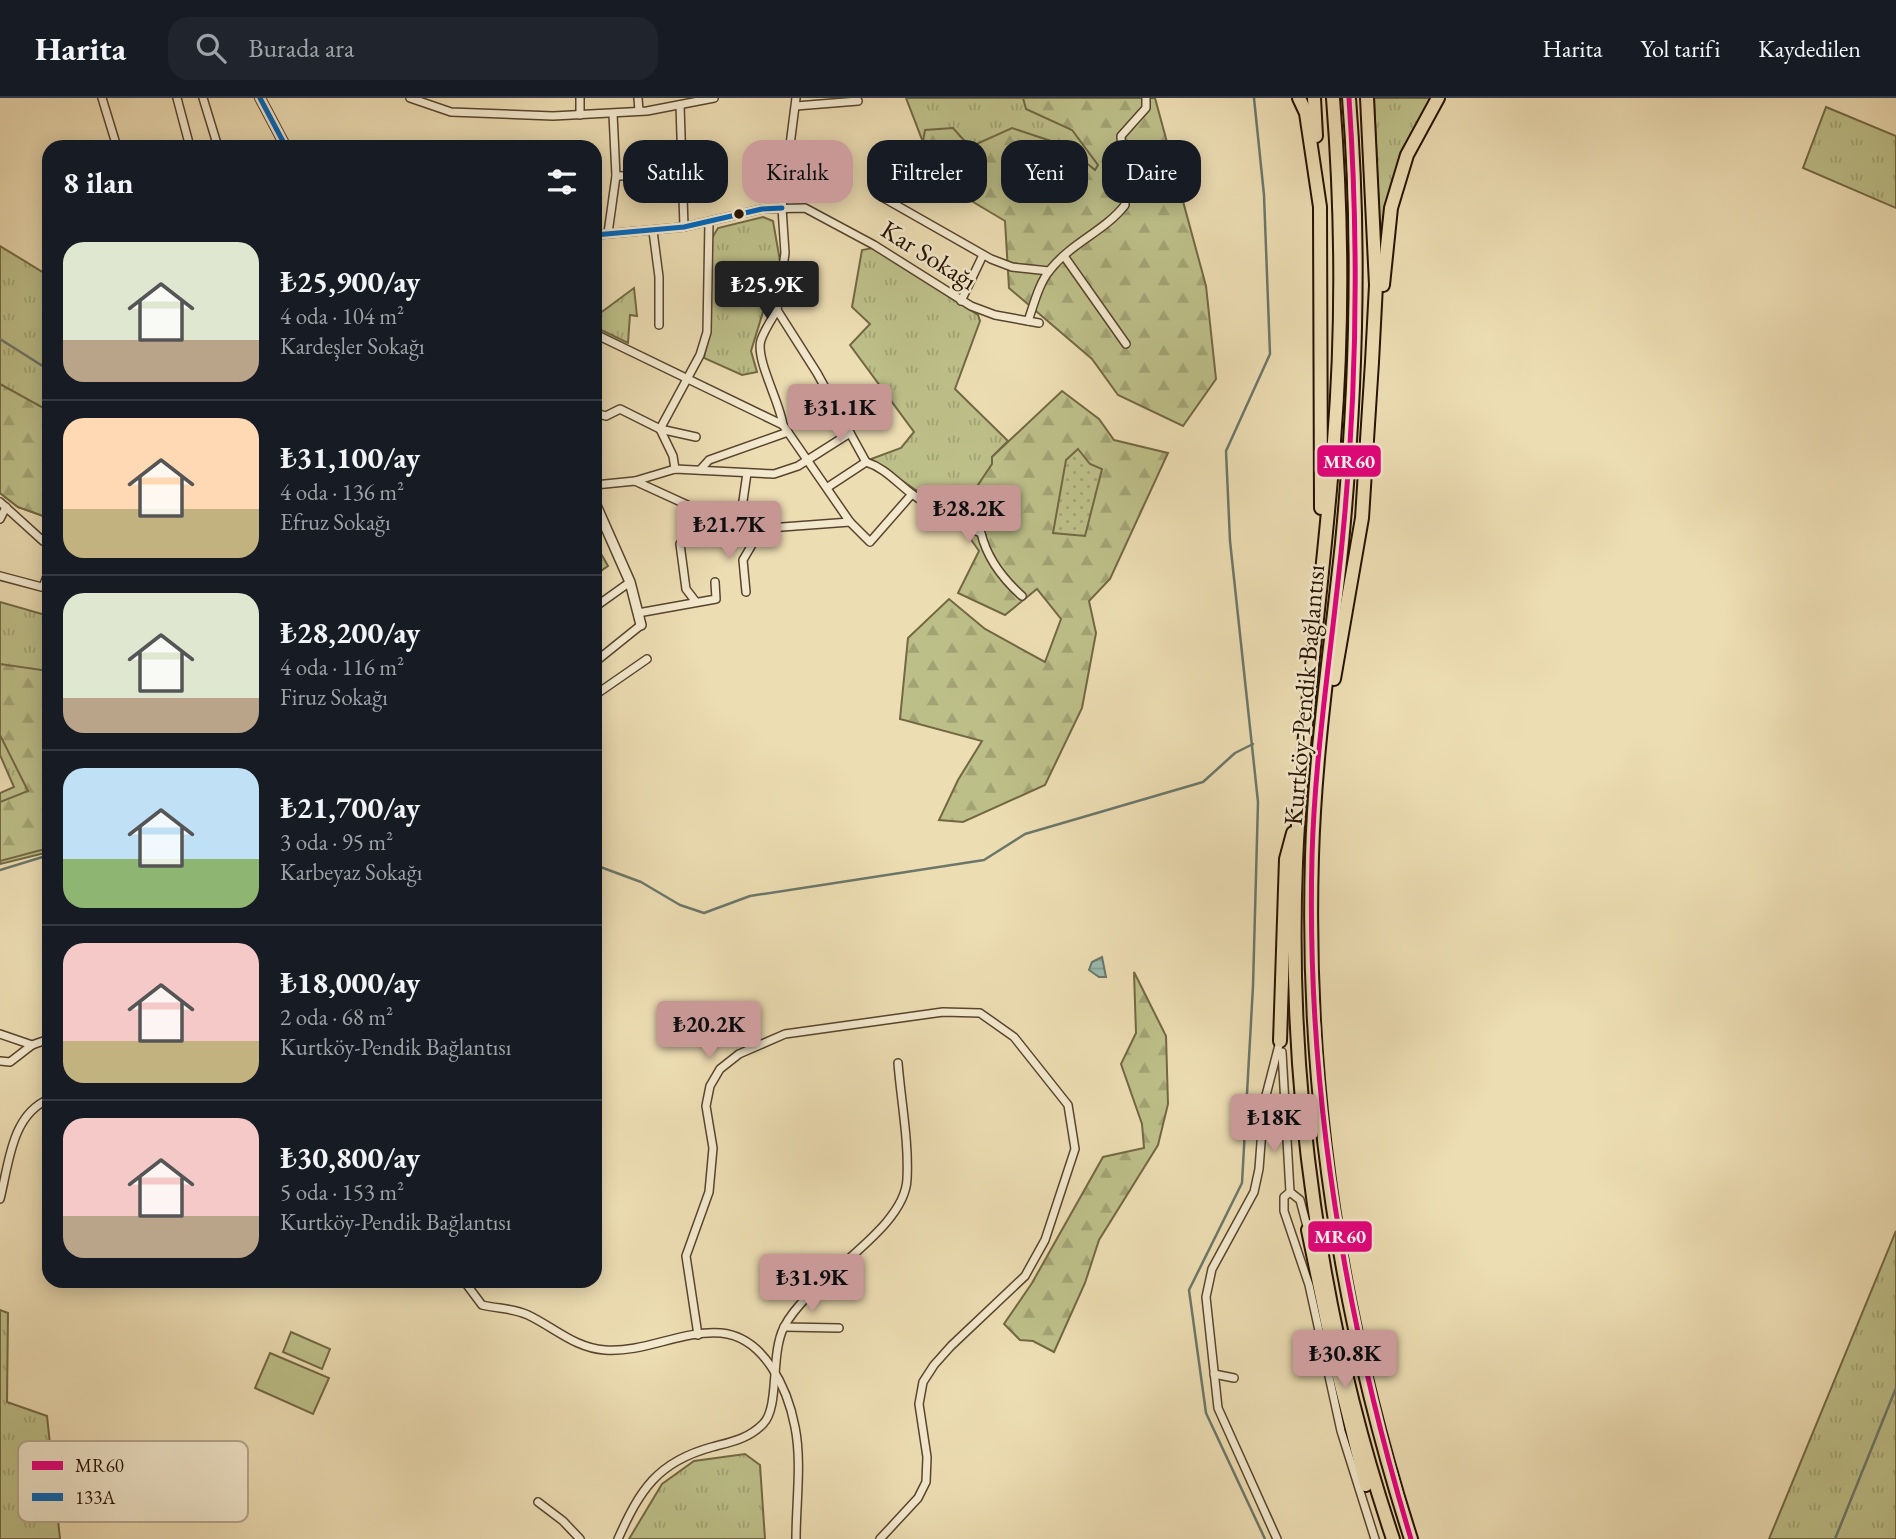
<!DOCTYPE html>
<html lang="tr">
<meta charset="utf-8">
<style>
:root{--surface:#171b24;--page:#20242c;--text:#f1f3f6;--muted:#9ea1a6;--line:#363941;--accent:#c59692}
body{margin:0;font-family:"EB Garamond",serif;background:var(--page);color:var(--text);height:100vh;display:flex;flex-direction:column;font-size:26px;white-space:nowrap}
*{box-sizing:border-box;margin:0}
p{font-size:23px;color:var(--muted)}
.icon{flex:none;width:38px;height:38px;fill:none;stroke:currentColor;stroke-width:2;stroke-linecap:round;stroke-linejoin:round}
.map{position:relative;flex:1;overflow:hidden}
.sheet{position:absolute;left:42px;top:42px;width:560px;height:1148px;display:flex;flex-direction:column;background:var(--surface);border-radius:21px;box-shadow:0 4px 18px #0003}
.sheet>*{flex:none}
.hud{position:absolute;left:623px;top:42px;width:665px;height:63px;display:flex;gap:14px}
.price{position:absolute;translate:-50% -60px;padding:0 16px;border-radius:7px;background:var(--accent);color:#111;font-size:23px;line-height:46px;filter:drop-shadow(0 2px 4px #0008)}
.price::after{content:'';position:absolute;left:50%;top:42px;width:21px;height:16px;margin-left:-10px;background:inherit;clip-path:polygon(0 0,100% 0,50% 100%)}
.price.selected{background:#222;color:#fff}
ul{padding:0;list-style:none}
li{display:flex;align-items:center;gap:21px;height:175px;padding:0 21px}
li+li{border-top:2px solid var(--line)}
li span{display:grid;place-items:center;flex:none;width:196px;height:140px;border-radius:21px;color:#555}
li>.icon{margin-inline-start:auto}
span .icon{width:84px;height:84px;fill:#fffc;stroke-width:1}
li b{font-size:30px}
h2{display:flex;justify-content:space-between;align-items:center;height:84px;padding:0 21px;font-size:30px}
.chip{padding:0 24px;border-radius:21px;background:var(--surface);box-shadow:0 4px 18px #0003;font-size:24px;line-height:63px}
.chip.selected{background:var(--accent);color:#111}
header{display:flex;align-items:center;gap:42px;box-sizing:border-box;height:98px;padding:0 35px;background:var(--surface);border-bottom:2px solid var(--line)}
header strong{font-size:33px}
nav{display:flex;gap:38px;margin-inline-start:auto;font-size:24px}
.search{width:490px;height:63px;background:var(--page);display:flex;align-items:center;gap:18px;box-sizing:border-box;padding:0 24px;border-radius:21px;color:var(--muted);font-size:26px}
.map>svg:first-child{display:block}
</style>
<header>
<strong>Harita</strong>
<div class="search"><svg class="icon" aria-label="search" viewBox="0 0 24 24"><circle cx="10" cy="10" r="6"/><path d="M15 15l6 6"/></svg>Burada ara</div>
<nav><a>Harita</a><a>Yol tarifi</a><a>Kaydedilen</a></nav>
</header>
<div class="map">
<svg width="1896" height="1441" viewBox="0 0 1896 1441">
<defs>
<pattern id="grass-tufts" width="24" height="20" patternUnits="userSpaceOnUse" patternTransform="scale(1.75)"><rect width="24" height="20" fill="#bdbf89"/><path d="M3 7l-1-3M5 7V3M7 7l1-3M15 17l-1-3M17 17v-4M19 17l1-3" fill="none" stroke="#a2a374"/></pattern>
<pattern id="forest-firs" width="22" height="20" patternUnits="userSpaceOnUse" patternTransform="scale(1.75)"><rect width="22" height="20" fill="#bdbf89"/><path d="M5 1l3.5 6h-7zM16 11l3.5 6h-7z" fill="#a2a374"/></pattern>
<pattern id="garden-dots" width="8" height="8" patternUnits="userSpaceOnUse" patternTransform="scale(1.75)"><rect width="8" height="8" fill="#bdbf89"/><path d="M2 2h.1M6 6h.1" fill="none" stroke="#a2a374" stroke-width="1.8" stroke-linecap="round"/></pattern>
<pattern id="water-rules" width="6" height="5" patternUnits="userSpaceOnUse" patternTransform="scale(1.75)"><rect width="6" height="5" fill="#99bbb0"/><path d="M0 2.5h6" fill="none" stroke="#84a096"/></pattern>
</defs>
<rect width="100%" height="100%" fill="#edddb3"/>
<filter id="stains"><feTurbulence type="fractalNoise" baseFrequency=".00286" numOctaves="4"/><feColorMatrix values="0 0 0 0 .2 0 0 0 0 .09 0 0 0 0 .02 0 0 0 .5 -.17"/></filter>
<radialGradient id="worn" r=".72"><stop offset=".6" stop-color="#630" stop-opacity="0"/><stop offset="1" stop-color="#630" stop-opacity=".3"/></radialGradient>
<!-- grass -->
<g fill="url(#grass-tufts)" stroke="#726844" stroke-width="2">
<path d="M906 0H1045L1110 64 1099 90 990 57 923 44Z"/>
<path d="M1374 0H1432L1400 56 1380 135Z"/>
<path d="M1826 9 1896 38V110L1803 70Z"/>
<path d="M763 119 773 123 780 163 775 193 767 201 751 253 757 274 742 277 704 260 710 230 712 140 718 130Z"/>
<path d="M0 148 49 178V420L18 409 0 395Z"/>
<path d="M873 150 978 217 980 223 955 291 1008 343 992 359 993 365 956 420 871 361 901 350 914 334 850 247 870 226 852 209 862 152Z"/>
<path d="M634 190 637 218 630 217 628 245 595 229V219Z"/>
<path d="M595 445 608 468 595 477Z"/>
<path d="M0 504 49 518V754L0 766V695L14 689 0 657Z"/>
<path d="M1896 1133V1441H1769Z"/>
<path d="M0 1212 8 1215 7 1304 47 1318 60 1441H0Z"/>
<path d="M745 1356 760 1367 765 1441H629L662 1386 694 1363Z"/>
</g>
<!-- forest -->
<g fill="url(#forest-firs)" stroke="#726844" stroke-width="2">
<path d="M1023 0H1155L1206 188 1216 281 1183 328 1118 297 1092 261 1009 190 1005 123 918 71 925 32 953 30 970 49 1012 30 1066 48 1095 72 1098 67 1072 32 1026 11Z"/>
<path d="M0 286 49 313V420L18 409 0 395Z"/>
<path d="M1062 293 1099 321 1114 342 1168 355 1110 481 1089 503 1096 535 1082 610 1045 687 963 724 939 722 958 682 982 643 900 621 908 540 949 501 985 531 1045 564 1061 521 1037 491 1005 517 958 495 979 453 956 420 992 366V359Z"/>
<path d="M0 566 49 573V750L0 763V704L28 693 0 637Z"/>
<path d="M1134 874 1166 938 1168 1006 1158 1047 1099 1142 1085 1185 1054 1254 1033 1243 1020 1242 1004 1226 1032 1185 1103 1059 1144 1050 1142 1026 1121 966 1136 935Z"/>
</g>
<!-- garden -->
<path fill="url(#garden-dots)" stroke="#726844" stroke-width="2" d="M1078 351 1090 366 1102 371 1085 438 1053 435 1066 362Z"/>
<!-- pitch -->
<g fill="#bdbf89" stroke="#726844" stroke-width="2">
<path d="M291 1234 330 1251 322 1271 283 1254Z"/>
<path d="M270 1255 329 1280 313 1316 255 1290Z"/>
</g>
<!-- water -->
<path fill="url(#water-rules)" stroke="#6b776a" stroke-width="2" d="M1102 859 1106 879H1099L1089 872 1092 864Z"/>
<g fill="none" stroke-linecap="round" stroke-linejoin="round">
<!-- stream -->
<g stroke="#6b776a" stroke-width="2.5">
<path d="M1254 0 1264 97 1270 256 1226 353 1230 443 1258 704 1253 888 1242 1085 1189 1192 1206 1315 1265 1441"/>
<path d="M0 241 49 272"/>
<path d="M595 767 641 784 680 807 704 815 750 798 984 762 1025 736 1203 684 1235 655 1253 646"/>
<path d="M0 772 49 757"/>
<path d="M1835 1441 1896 1290"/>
</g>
<!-- minor casing -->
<g stroke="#58442d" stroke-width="10">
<g id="minor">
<path d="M102 0 117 49"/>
<path d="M177 0 190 49"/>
<path d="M203 0 218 49"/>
<path d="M410 0 451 14 553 18 647 13 714 0"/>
<path d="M580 0V17"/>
<path d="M638 0 639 13"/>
<path d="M796 0 782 110 785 155 777 212 817 275 866 364"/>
<path d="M680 7 684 129"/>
<path d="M796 8 858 3"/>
<path d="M616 78 682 77"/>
<path d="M882 99 991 161 1012 169 1049 173"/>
<path d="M653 133 659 179V227"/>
<path d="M608 135 616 78 613 16"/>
<path d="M595 137 684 129 762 111 805 110 874 147 971 208 995 217 1039 225"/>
<path d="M1064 158 1126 246"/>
<path d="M961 203 983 157"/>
<path d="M777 212C772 221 765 231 761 242 755 261 780 304 783 327L850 424 870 444 912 396"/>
<path d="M1028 223C1034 206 1039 185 1050 172 1071 145 1105 133 1125 107L1121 38 1146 10V0"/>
<path d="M595 236 783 327"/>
<path d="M595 315 606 318 620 311 660 331 696 339"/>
<path d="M866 364C885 370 896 384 912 396 934 412 956 425 981 435 987 460 1003 481 1022 498"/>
<path d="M675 371 673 358 660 331 700 257 707 234 709 124"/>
<path d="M700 372 709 362 788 334"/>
<path d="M747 375 743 403 747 430"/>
<path d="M635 383 675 371 774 376 798 368 850 335"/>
<path d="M595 387 635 383 742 432 850 424"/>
<path d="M828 389 866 364"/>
<path d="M0 404 43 443 49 446"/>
<path d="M0 421 6 409"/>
<path d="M0 478 49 491"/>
<path d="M43 489 49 473"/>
<path d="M746 494 743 462 757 438 755 429"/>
<path d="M696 504 686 491 680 446 699 414"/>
<path d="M595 509 630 484"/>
<path d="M638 515 716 501 715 484"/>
<path d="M595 564 641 527"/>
<path d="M595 597 647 561"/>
<path d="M0 936 32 947"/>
<path d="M47 941 49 910"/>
<path d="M1282 954 1290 1094"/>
<path d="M0 963 10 964 32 947 49 941"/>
<path d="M1264 1014 1284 1017"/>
<path d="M0 1101C9 1066 11 1017 49 1001"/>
<path d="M1308 1132 1300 1102 1290 1094 1284 1099V1113L1309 1187 1341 1333 1375 1441"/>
<path d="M464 1183 482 1207C499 1211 513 1210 528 1217 555 1230 575 1250 605 1252 644 1255 682 1232 721 1235 765 1239 788 1292 795 1329 802 1364 796 1405 796 1441"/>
<path d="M784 1229 839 1230"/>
<path d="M698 1237 686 1158 709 1094 713 1050 706 1008 710 988 720 971 739 956 785 936 943 914 980 915 1014 939 1068 1007 1075 1051 1045 1142 1025 1178 951 1248 934 1267 923 1284 919 1306 927 1359 926 1384 918 1400 880 1441"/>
<path d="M1214 1276 1234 1280"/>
<path d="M538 1404 563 1423 580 1441"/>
<path d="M618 1441C640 1392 657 1364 712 1349 731 1344 748 1341 763 1326 780 1309 770 1256 784 1229 810 1179 905 1133 907 1081 909 1043 901 1003 898 965"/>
<path d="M1277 1441 1218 1310 1206 1199 1212 1171 1254 1094 1259 1071 1264 1005 1280 943"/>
</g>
</g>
<!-- tertiary casing -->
<g stroke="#58442d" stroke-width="12">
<g id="tertiary">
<path d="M260 0 286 49"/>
<path d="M595 405 630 484 641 527"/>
</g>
</g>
<!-- motorway casing -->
<g stroke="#261100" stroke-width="16">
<g id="motorway">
<path d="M1299 0 1306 15 1320 109 1321 410"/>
<path d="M1314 0 1316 38"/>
<path d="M1333 0C1342 114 1343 229 1334 343 1324 484 1302 623 1296 765 1287 991 1321 1227 1393 1441"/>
<path d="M1349 0C1361 148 1356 297 1342 445 1331 549 1315 653 1312 758 1305 990 1340 1220 1411 1441"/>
<path d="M1383 187 1391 110 1407 57 1438 0"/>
<path d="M1334 581 1362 420 1372 264 1376 187 1367 0"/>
<path d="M1280 943 1286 761 1293 735"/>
<path d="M1308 1132 1336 1267 1366 1387"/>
</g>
</g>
<!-- minor -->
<use href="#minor" stroke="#f3e9ce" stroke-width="7"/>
<!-- tertiary -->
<use href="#tertiary" stroke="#f3e9ce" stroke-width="9"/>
<!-- motorway -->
<use href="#motorway" stroke="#edddb3" stroke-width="12"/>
<!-- bus-1 casing -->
<g stroke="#f3e9ce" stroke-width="10">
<path id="bus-1" d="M1349 0C1359 148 1357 297 1342 445 1332 549 1315 653 1312 758 1306 991 1344 1218 1411 1441"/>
</g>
<!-- bus-2 casing -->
<g stroke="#f3e9ce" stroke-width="10">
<g id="bus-2">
<path d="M260 0 286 49"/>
<path d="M595 137 684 129 762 111 782 110"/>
</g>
</g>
<!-- bus-1 -->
<use href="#bus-1" stroke="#e5007d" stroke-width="5"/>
<!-- bus-2 -->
<use href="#bus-2" stroke="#0065bd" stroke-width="5"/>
</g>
<!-- markers -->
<circle fill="#261100" stroke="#f3e9ce" stroke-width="2.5" cx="739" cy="116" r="6"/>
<g text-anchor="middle" stroke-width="5" stroke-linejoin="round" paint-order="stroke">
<!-- street labels -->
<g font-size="26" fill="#261100" stroke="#f3e9ce">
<text transform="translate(929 157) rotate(32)" y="9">Kar Sokağı</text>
<text transform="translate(1304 597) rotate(-85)" y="9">Kurtköy-Pendik Bağlantısı</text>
</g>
</g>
<!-- legend -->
<rect x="18" y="1343" width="230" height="81" rx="10" fill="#f3e9ce" stroke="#b6a890" stroke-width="2"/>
<rect x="32" y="1363" width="31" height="9" fill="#e5007d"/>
<rect x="32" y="1395" width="31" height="8" fill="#0065bd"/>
<g font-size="19" fill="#261100">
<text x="75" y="1374">MR60</text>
<text x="75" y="1406">133A</text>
</g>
<g stroke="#f3e9ce" stroke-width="2.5">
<rect x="1316" y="346" width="66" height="34" rx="7" fill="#e5007d"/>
<rect x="1307" y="1122" width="66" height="33" rx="7" fill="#e5007d"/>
</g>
<g font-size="19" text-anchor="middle" font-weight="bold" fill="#fff">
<text x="1349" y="370">MR60</text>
<text x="1340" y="1145">MR60</text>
</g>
<rect width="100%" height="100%" filter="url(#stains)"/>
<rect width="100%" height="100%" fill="url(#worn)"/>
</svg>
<b class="price selected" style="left:767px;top:223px">₺25.9K</b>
<b class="price" style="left:840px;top:346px">₺31.1K</b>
<b class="price" style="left:969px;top:447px">₺28.2K</b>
<b class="price" style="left:729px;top:463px">₺21.7K</b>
<b class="price" style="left:709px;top:963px">₺20.2K</b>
<b class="price" style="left:1274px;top:1056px">₺18K</b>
<b class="price" style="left:812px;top:1216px">₺31.9K</b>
<b class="price" style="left:1345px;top:1292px">₺30.8K</b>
<div class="hud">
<a class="chip">Satılık</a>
<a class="chip selected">Kiralık</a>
<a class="chip">Filtreler</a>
<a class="chip">Yeni</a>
<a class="chip">Daire</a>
</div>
<section class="sheet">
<h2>8 ilan<svg class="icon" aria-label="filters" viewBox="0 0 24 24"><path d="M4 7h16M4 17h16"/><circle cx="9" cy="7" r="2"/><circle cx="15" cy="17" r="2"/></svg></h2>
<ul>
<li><span style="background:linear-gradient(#dfe7d0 70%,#b9a48a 0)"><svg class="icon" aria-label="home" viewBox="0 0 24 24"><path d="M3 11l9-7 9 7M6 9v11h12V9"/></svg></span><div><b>₺25,900/ay</b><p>4 oda · 104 m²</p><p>Kardeşler Sokağı</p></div></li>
<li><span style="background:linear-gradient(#ffd9b3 65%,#c2b280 0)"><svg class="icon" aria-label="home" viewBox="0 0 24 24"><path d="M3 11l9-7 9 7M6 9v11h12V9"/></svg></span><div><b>₺31,100/ay</b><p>4 oda · 136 m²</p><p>Efruz Sokağı</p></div></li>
<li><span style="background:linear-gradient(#dfe7d0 75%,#b9a48a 0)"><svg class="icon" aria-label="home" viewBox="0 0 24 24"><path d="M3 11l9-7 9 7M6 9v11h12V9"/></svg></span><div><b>₺28,200/ay</b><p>4 oda · 116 m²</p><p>Firuz Sokağı</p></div></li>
<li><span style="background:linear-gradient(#bfe0f5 65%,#8fb573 0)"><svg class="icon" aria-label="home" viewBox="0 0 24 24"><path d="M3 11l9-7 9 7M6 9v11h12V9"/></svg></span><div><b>₺21,700/ay</b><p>3 oda · 95 m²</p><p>Karbeyaz Sokağı</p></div></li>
<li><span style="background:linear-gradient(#f6c9c9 70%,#c2b280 0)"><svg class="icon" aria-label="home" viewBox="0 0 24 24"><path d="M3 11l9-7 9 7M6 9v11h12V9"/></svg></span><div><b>₺18,000/ay</b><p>2 oda · 68 m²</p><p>Kurtköy-Pendik Bağlantısı</p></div></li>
<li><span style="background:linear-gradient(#f6c9c9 70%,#b9a48a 0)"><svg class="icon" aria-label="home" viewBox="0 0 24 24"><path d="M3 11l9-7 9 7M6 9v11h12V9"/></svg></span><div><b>₺30,800/ay</b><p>5 oda · 153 m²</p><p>Kurtköy-Pendik Bağlantısı</p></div></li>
</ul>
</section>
</div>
